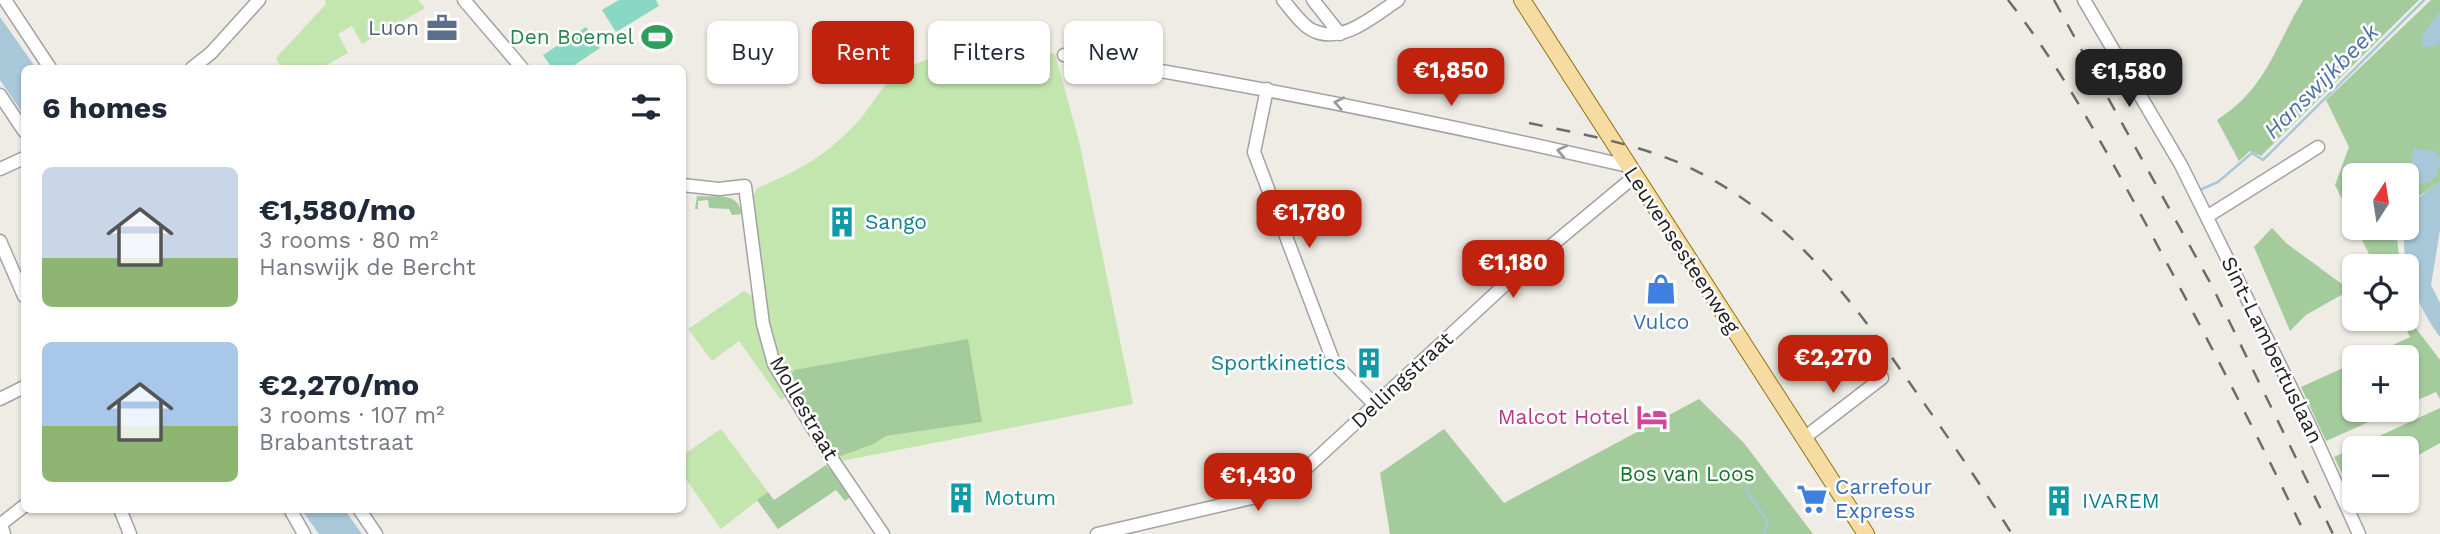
<!DOCTYPE html>
<meta charset="utf-8">
<style>
:root{--surface:#fff;--page:#f2f2f3;--text:#1f2937;--muted:#747a83;--accent:#bf220d}
body{margin:0;font-family:"Work Sans",sans-serif;background:var(--page);color:var(--text);height:100vh;display:flex;flex-direction:column;font-size:26px;white-space:nowrap}
*{box-sizing:border-box;margin:0}
p{font-size:23px;color:var(--muted)}
.icon{flex:none;width:38px;height:38px;fill:none;stroke:currentColor;stroke-width:2;stroke-linecap:round;stroke-linejoin:round}
.map{position:relative;flex:1;overflow:hidden}
.side{position:absolute;left:21px;top:65px;width:665px;height:448px;display:flex;flex-direction:column;background:var(--surface);border-radius:10px;box-shadow:0 2px 5px #0004}
.side>*{flex:none}
.hud{position:absolute;left:707px;top:21px;width:665px;height:63px;display:flex;gap:14px}
.needle{width:46px;rotate:12deg}
.buttons{position:absolute;left:2342px;top:163px;display:grid;gap:14px}
.buttons a{display:grid;place-items:center;width:77px;height:77px;border-radius:10px;background:var(--surface);box-shadow:0 2px 5px #0004;font-size:35px}
.price{position:absolute;translate:-50% -60px;padding:0 16px;border-radius:14px;background:var(--accent);color:#fff;font-size:23px;line-height:46px;filter:drop-shadow(0 2px 4px #0008)}
.price::after{content:'';position:absolute;left:50%;top:42px;width:21px;height:16px;margin-left:-10px;background:inherit;clip-path:polygon(0 0,100% 0,50% 100%)}
.price.selected{background:#222;color:#fff}
ul{padding:0;list-style:none}
li{display:flex;align-items:center;gap:21px;height:175px;padding:0 21px}
li span{display:grid;place-items:center;flex:none;width:196px;height:140px;border-radius:10px;color:#555}
li>.icon{margin-inline-start:auto}
span .icon{width:84px;height:84px;fill:#fffc;stroke-width:1}
li b{font-size:30px}
h2{display:flex;justify-content:space-between;align-items:center;height:84px;padding:0 21px;font-size:30px}
.pill{padding:0 24px;border-radius:10px;background:var(--surface);box-shadow:0 2px 5px #0004;font-size:24px;line-height:63px}
.pill.selected{background:var(--accent);color:#fff}
.map>svg:first-child{display:block}
</style>
<div class="map">
<svg width="2440" height="534" viewBox="0 0 2440 534">
<rect width="100%" height="100%" fill="#eeece5"/>
<!-- grass -->
<g fill="#c3e5ae">
<path d="M325 0H418L425 8 362 44 352 26 338 34 348 53 321 68H281L276 58 326 4Z"/>
<path d="M1023 49 1055 54 1079 141 1133 404 841 461 838 457 874 444 886 436 982 422 789 381C761 325 760 260 752 199L757 188C801 170 829 154 861 118 872 105 882 86 895 76 934 49 978 50 1023 49Z"/>
<path d="M744 291 755 298 763 353 786 396 781 400 739 341 712 361 688 329Z"/>
<path d="M721 429 768 492 721 529 683 475V455Z"/>
</g>
<!-- forest -->
<g fill="#a4cb9c">
<path d="M2303 0H2419L2261 156 2250 151 2239 161 2217 120C2267 88 2275 46 2303 0Z"/>
<path d="M2431 0H2440V181L2406 206V175H2354V223L2335 185 2349 147 2326 100Z"/>
<path d="M697 196C716 198 737 190 742 214L732 215 729 209 709 208 708 200 698 201V209H695Z"/>
<path d="M2272 228 2286 243 2350 290 2306 315 2290 331 2254 247Z"/>
<path d="M2356 228H2396L2400 266H2375Z"/>
<path d="M2406 315 2440 360V399L2436 392 2406 405V357H2367L2410 337 2401 319 2406 318Z"/>
<path d="M968 339 982 422 886 436 874 444 838 457 789 381 794 370Z"/>
<path d="M2354 363V410H2396L2326 441 2301 387Z"/>
<path d="M1699 399 1744 443 1813 534H1390L1380 473 1444 429 1504 503Z"/>
<path d="M2440 408V443L2406 462V448H2354V486L2349 488 2334 457Z"/>
<path d="M826 465 853 495 845 501 836 490 778 529 757 500 768 492 774 500Z"/>
</g>
<!-- pitch -->
<g fill="#88d8c3">
<path d="M619 0H656L659 6 616 32 602 10Z"/>
<path d="M586 27 600 48 570 68H552L543 55Z"/>
</g>
<!-- water -->
<g fill="#a8c8d9">
<path d="M2440 11V43L2432 47 2422 46V36Z"/>
<path d="M0 17 36 68H24V115L0 80Z"/>
<path d="M2414 148 2436 152 2440 158C2440 173 2434 184 2419 183 2410 171 2410 162 2414 148Z"/>
<path d="M2440 181V230L2431 285 2440 303V337C2415 304 2388 239 2415 202 2422 194 2432 187 2440 181Z"/>
<path d="M301 509H344L362 534H319Z"/>
</g>
<g fill="none" stroke-linecap="round" stroke-linejoin="round">
<!-- stream -->
<g stroke="#a8c8d9" stroke-width="2.5">
<path d="M2202 189 2218 182 2252 153 2263 160 2424 0"/>
<path d="M1831 384 1877 351"/>
<path d="M1748 486 1746 491 1768 521 1764 534"/>
</g>
<!-- minor casing -->
<g stroke="#a2a2a2" stroke-width="15">
<g id="minor">
<path d="M5 0 50 68"/>
<path d="M464 0 522 68"/>
<path d="M1283 0C1291 9 1303 27 1314 31 1344 44 1375 15 1398 0"/>
<path d="M1313 0 1340 34"/>
<path d="M2084 0 2181 165 2309 424 2359 534"/>
<path d="M1064 55C1254 85 1441 123 1628 166"/>
<path d="M192 68 211 53 259 0"/>
<path d="M1267 89 1254 152 1334 363 1375 405"/>
<path d="M0 95 24 131"/>
<path d="M0 169 24 158"/>
<path d="M682 185 719 189 745 186 763 324 774 364 828 453 883 534"/>
<path d="M2208 216 2318 147"/>
<path d="M0 241 24 296"/>
<path d="M0 399 24 387"/>
<path d="M1804 438 1882 378"/>
<path d="M120 509 130 534"/>
<path d="M290 509 304 534"/>
<path d="M359 509 376 534"/>
<path d="M4 534 1 524 24 506"/>
<path d="M1097 534 1256 497 1299 475 1511 279 1635 176"/>
</g>
</g>
<!-- major casing -->
<g stroke="#8e720a" stroke-width="18">
<path id="major" d="M1522 0 1866 534"/>
</g>
<!-- minor -->
<use href="#minor" stroke="#fff" stroke-width="12"/>
<!-- major -->
<use href="#major" stroke="#f6dba2" stroke-width="16"/>
<!-- rail -->
<g stroke="#6c6c6c" stroke-width="2.5" stroke-dasharray="14 14" stroke-linecap="butt">
<path d="M2008 0C2063 70 2105 149 2147 226 2202 328 2255 430 2305 534"/>
<path d="M2054 0 2212 286 2333 534"/>
<path d="M1529 123C1581 134 1633 143 1682 164 1787 212 1850 297 1914 389 1948 437 1981 485 2012 534"/>
</g>
</g>
<!-- one-way arrows -->
<defs><path id="oneway-chevron" d="M-2-3.5L2.5 0L-2 3.5" fill="none" stroke-width="1.6" stroke-linecap="round" stroke-linejoin="round" transform="scale(1.75)"/></defs>
<g stroke="#9a9a9a">
<use href="#oneway-chevron" transform="translate(1339 103) rotate(-169)"/>
<use href="#oneway-chevron" transform="translate(1562 151) rotate(-167)"/>
</g>
<!-- icons -->
<defs>
<g id="office-bare" transform="scale(2.415)"><path d="M-6-3h4V-5.5h4V-3h4V5H-6ZM-1-4.5V-3h2v-1.5ZM-6 0V1H6V0Z" fill="#5c6f8a" stroke="#fff" stroke-width="2.5" paint-order="stroke"/></g>
<g id="stadium-bare" transform="scale(2.415)"><path d="M0-5a6.5 5 0 1 0 0 10a6.5 5 0 1 0 0-10ZM-3.5-1.8h7v3.6h-7Z" fill="#2e9e5b" stroke="#fff" stroke-width="2.5" paint-order="stroke"/></g>
<g id="building-bare" transform="scale(2.415)"><path d="M-4-6H4V6H1V3H-1V6H-4ZM-2.5-4.3h1.7v1.8h-1.7ZM.8-4.3h1.7v1.8H.8ZM-2.5-1h1.7V.8h-1.7ZM.8-1h1.7V.8H.8Z" fill="#0f9aa8" stroke="#fff" stroke-width="2.5" paint-order="stroke"/></g>
<g id="shop-bare" transform="scale(2.415)"><path d="M-5-2.5h2.3a2.7 3.5 0 0 1 5.4 0H5L5.5 6h-11ZM-1.5-2.5h3a1.5 2.3 0 0 0-3 0Z" fill="#3f7fe0" stroke="#fff" stroke-width="2.5" paint-order="stroke"/></g>
<g id="hotel-bare" transform="scale(2.415)"><path d="M-6-4.5h1.5V1H6V5H4.5V3h-9V5H-6ZM-4 0a1.8 1.8 0 1 1 3.6 0ZM.5 0V-2.5h3Q6-2.5 6 0Z" fill="#d1479c" stroke="#fff" stroke-width="2.5" paint-order="stroke"/></g>
<g id="supermarket-bare" transform="scale(2.415)"><path d="M-6-5.5h2.5l.6 2H6L4.5 2H-2.5L-4.4-4H-6ZM-1.5 3.2a1.3 1.3 0 1 0 .1 0ZM3 3.2a1.3 1.3 0 1 0 .1 0Z" fill="#3f7fe0" stroke="#fff" stroke-width="2.5" paint-order="stroke"/></g>
</defs>
<g fill-rule="evenodd">
<use href="#office-bare" x="442" y="28"/>
<use href="#stadium-bare" x="657" y="37"/>
<use href="#building-bare" x="842" y="222"/>
<use href="#shop-bare" x="1661" y="289"/>
<use href="#building-bare" x="1369" y="363"/>
<use href="#hotel-bare" x="1652" y="417"/>
<use href="#building-bare" x="961" y="498"/>
<use href="#supermarket-bare" x="1812" y="499"/>
<use href="#building-bare" x="2059" y="501"/>
</g>
<g text-anchor="middle" stroke-width="5" stroke-linejoin="round" paint-order="stroke">
<!-- service labels -->
<g font-size="21" fill="#4e5e75" stroke="#fff" text-anchor="end">
<text x="419" y="35">Luon</text>
</g>
<!-- leisure labels -->
<g font-size="21" fill="#27864d" stroke="#fff" text-anchor="end">
<text x="634" y="44">Den Boemel</text>
</g>
<!-- culture labels -->
<g font-size="21" fill="#0d838f" stroke="#fff" text-anchor="start">
<text x="865" y="229">Sango</text>
<text x="1346" y="370" text-anchor="end">Sportkinetics</text>
<text x="984" y="505">Motum</text>
<text x="2082" y="508">IVAREM</text>
</g>
<!-- street labels -->
<g font-size="21" fill="#1e1e1e" stroke="#fff">
<text transform="translate(1682 250) rotate(57)" y="7">Leuvensesteenweg</text>
<text transform="translate(2272 350) rotate(64)" y="7">Sint-Lambertuslaan</text>
<text transform="translate(1402 380) rotate(-43)" y="7">Dellingstraat</text>
<text transform="translate(804 408) rotate(60)" y="7">Mollestraat</text>
</g>
<!-- shop labels -->
<g font-size="21" fill="#366cbe" stroke="#fff">
<text x="1661" y="329">Vulco</text>
<text x="1835" y="494" text-anchor="start">Carrefour<tspan x="1835" dy="24">Express</tspan></text>
</g>
<!-- hotel labels -->
<g font-size="21" fill="#b23c85" stroke="#fff" text-anchor="end">
<text x="1629" y="424">Malcot Hotel</text>
</g>
<!-- park labels -->
<g font-size="21" fill="#137526" stroke="#fff">
<text x="1687" y="481">Bos van Loos</text>
</g>
<!-- water labels -->
<g font-size="23" font-style="italic" fill="#5172a7" stroke="#fff">
<text transform="translate(2321 81) rotate(-45)" y="8">Hanswijkbeek</text>
</g>
</g>
</svg>
<div class="buttons">
<a><svg class="needle" viewBox="-14 -14 28 28"><path d="M0-13l5 13h-10z" fill="#e53935"/><path d="M0 13l5-13h-10z" fill="#747a83"/></svg></a>
<a><svg class="icon" aria-label="locate" viewBox="0 0 24 24"><circle cx="12" cy="12" r="6"/><path d="M12 2v4M12 18v4M2 12h4M18 12h4"/></svg></a>
<a>+</a>
<a>−</a>
</div>
<b class="price" style="left:1451px;top:108px">€1,850</b>
<b class="price selected" style="left:2129px;top:109px">€1,580</b>
<b class="price" style="left:1309px;top:250px">€1,780</b>
<b class="price" style="left:1513px;top:300px">€1,180</b>
<b class="price" style="left:1833px;top:395px">€2,270</b>
<b class="price" style="left:1258px;top:513px">€1,430</b>
<div class="hud">
<a class="pill">Buy</a>
<a class="pill selected">Rent</a>
<a class="pill">Filters</a>
<a class="pill">New</a>
</div>
<section class="side">
<h2>6 homes<svg class="icon" aria-label="filters" viewBox="0 0 24 24"><path d="M4 7h16M4 17h16"/><circle cx="9" cy="7" r="2"/><circle cx="15" cy="17" r="2"/></svg></h2>
<ul>
<li><span style="background:linear-gradient(#c9d6e8 65%,#8fb573 0)"><svg class="icon" aria-label="home" viewBox="0 0 24 24"><path d="M3 11l9-7 9 7M6 9v11h12V9"/></svg></span><div><b>€1,580/mo</b><p>3 rooms · 80 m²</p><p>Hanswijk de Bercht</p></div></li>
<li><span style="background:linear-gradient(#a9c7e8 60%,#8fb573 0)"><svg class="icon" aria-label="home" viewBox="0 0 24 24"><path d="M3 11l9-7 9 7M6 9v11h12V9"/></svg></span><div><b>€2,270/mo</b><p>3 rooms · 107 m²</p><p>Brabantstraat</p></div></li>
</ul>
</section>
</div>
